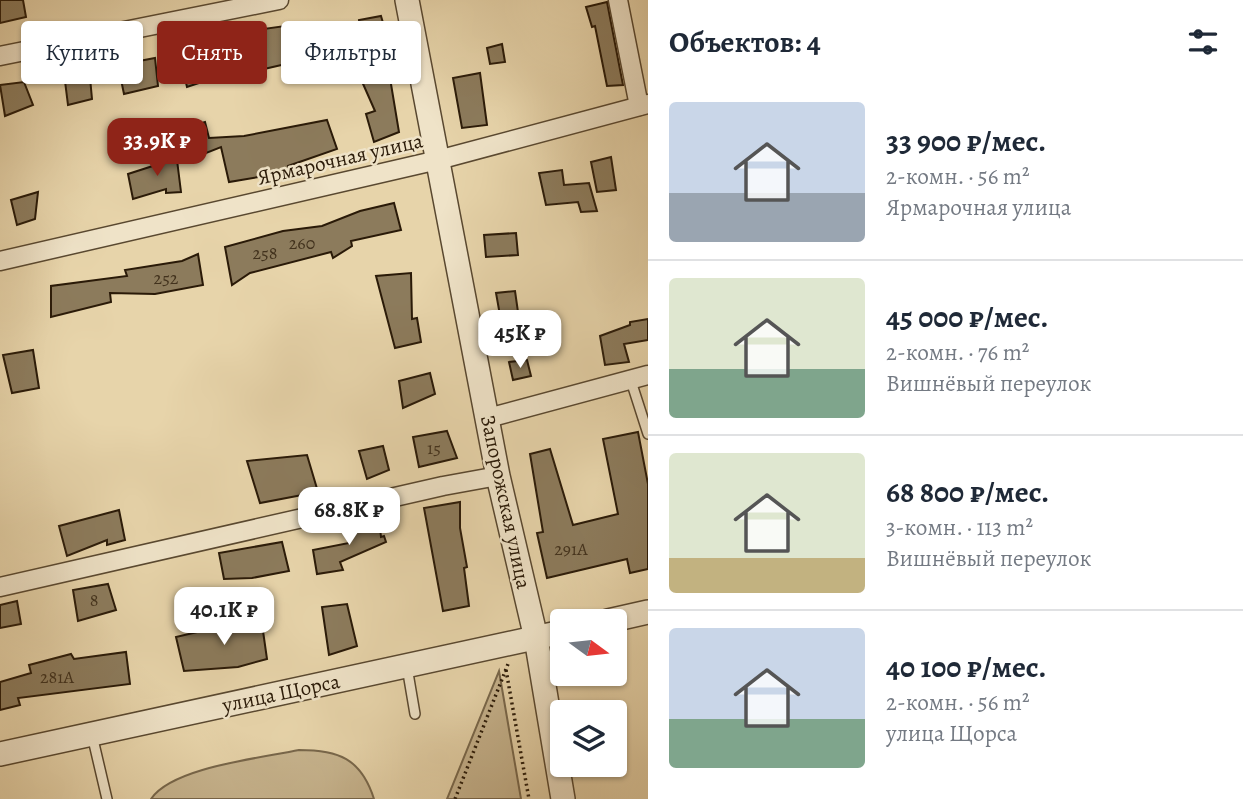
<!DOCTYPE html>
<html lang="ru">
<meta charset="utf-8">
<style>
:root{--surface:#fff;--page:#f2f2f3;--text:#1f2937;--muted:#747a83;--line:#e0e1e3;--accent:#8f2418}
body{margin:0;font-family:Alegreya,serif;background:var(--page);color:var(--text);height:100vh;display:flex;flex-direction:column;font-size:26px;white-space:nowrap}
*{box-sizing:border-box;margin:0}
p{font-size:23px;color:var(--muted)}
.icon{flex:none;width:38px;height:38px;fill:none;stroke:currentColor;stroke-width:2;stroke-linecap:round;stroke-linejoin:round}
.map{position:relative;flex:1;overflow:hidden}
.panel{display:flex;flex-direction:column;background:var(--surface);width:595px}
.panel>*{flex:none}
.hud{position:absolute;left:21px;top:21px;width:522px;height:63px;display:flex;gap:14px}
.needle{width:46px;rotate:105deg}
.tools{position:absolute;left:550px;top:609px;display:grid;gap:14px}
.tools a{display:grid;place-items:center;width:77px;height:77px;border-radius:7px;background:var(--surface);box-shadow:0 2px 5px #0004;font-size:35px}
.price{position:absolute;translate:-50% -60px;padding:0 16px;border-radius:14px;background:#fff;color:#222;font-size:23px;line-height:46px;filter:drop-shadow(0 2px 4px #0008)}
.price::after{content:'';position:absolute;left:50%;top:42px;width:21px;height:16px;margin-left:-10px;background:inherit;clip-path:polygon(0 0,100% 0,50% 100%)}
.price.selected{background:var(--accent);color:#fff}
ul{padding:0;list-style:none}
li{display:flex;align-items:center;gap:21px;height:175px;padding:0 21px}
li+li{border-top:2px solid var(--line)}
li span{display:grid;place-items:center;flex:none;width:196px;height:140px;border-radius:7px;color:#555}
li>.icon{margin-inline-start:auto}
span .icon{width:84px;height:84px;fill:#fffc;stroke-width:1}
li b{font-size:30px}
h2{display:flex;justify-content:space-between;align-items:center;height:84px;padding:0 21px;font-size:30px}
.chip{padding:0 24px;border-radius:7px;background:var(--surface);box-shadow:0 2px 5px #0004;font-size:24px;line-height:63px}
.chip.selected{background:var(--accent);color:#fff}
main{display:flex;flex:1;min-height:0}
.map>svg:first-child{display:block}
</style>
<main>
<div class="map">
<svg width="648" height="799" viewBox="0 0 648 799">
<rect width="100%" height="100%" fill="#e7d4aa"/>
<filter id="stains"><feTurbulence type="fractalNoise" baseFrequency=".00286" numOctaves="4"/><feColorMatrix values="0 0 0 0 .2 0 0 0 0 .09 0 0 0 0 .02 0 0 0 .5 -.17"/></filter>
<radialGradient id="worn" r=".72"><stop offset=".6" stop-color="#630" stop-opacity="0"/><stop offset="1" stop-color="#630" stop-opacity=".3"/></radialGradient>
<!-- green -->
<g fill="#c7b48e" stroke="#78674b" stroke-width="2">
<path d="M499 671 521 799H447Z"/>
<path d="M299 750C338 750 361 758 374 799H151C172 767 262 758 299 750Z"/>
</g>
<!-- building -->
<g fill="#8c7b5c" stroke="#2a1a08" stroke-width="2">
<path d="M0 0H23L26 17 0 23Z"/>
<path d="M607 2 623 85 607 86 595 26 592 27 586 7Z"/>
<path d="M381 16 388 40 384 42 399 132 374 142 366 114 375 111 360 77 365 75 359 20Z"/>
<path d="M292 25 299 61 264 69 256 30Z"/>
<path d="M208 40 214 78 187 87 178 48Z"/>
<path d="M502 44 505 62 490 64 487 48Z"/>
<path d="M155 58 158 86 124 94 118 65Z"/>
<path d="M89 67 92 99 68 105 64 73Z"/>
<path d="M480 73 487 125 462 128 453 78Z"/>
<path d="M24 82 33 105 5 116 0 85Z"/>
<path d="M327 120 337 149 288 166 289 172 229 182 221 147 186 161 178 130 205 122 209 138 244 136Z"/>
<path d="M176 152 181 192 166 193V189L133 199 128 174 162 163 161 156Z"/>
<path d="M611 157 616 190 597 192 591 162Z"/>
<path d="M562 170 564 185 589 183 597 211 581 212 578 202 546 205 539 173Z"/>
<path d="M38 192 35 219 17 225 11 200Z"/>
<path d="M394 203 401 230 351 241 352 246 333 258 331 252 250 273 232 285 225 247 283 231 322 226 360 211Z"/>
<path d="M516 233 518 255 486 257 484 235Z"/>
<path d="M198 254 203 285 155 294 110 293 111 302 51 317V286L127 276 125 270 182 261Z"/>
<path d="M411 273 412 319 417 318 421 342 395 348 376 276Z"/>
<path d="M515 291 519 319 501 321 496 293Z"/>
<path d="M648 319V340L624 344 629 362 605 365 600 336 630 325V322Z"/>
<path d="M33 350 39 388 12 393 3 355Z"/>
<path d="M527 360 531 376 513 380 509 362Z"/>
<path d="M430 373 435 394 403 408 399 381Z"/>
<path d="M447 431 457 458 419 467 413 437Z"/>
<path d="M638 432 648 484V569L630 573 627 559 547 578 537 533 543 532 530 454 550 449 573 525 618 514 603 439Z"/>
<path d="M383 446 389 470 367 479 359 451Z"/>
<path d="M307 455 318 492 260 503 247 461Z"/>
<path d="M460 502V528L467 567 464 568 469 606 443 611 424 508Z"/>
<path d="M119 510 125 540 107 545V540L67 556 59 526Z"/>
<path d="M379 519 381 537 384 536 386 542 340 562 343 570 317 574 313 550 349 543 347 528Z"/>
<path d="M282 542 289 571 252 578 224 579 219 553Z"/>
<path d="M108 584 116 610 78 621 73 590Z"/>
<path d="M17 601 21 624 0 628V605Z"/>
<path d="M347 604 357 646 329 655 322 607Z"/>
<path d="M261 617 267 659 238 667 184 671 176 637Z"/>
<path d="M126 652 130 684 18 698 20 705 0 710V682L31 673 29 665 71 654 74 659Z"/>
</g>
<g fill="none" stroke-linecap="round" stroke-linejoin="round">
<!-- service casing -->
<g stroke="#594830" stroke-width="12">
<g id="service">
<path d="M631 381 648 434"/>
<path d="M407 667 415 714"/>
<path d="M92 735 107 799"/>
</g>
</g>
<!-- minor casing -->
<g stroke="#594830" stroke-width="21">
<g id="minor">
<path d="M618 0 639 106"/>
<path d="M0 56 279 0"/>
<path d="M0 261 438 160 648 104"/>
<path d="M488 418 648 375"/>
<path d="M0 587 443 486 498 476"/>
</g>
</g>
<!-- tertiary casing -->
<g stroke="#594830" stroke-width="26">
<g id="tertiary">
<path d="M407 0 498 476 536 638 563 799"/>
<path d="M608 621 648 612"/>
<path d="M0 754 562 632"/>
</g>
</g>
<!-- path -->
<g stroke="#2a1a08" stroke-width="3.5" stroke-dasharray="2 3.5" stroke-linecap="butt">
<path d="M506 670 529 799"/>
<path d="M455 799 508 664"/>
</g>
<!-- service -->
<use href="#service" stroke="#efe3c8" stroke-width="9"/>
<!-- minor -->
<use href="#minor" stroke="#efe3c8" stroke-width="18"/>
<!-- tertiary -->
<use href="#tertiary" stroke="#efe3c8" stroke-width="23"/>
</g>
<g text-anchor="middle" stroke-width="5" stroke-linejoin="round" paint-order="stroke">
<!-- number labels -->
<g font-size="18" fill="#42321d">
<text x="302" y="249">260</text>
<text x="265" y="259">258</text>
<text x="166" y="284">252</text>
<text x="434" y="454">15</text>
<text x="571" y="555">291А</text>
<text x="94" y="606">8</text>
<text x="57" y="683">281А</text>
</g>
<!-- street labels -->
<g font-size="21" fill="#2a1a08" stroke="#efe3c8">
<text transform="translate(340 159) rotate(-13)" y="7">Ярмарочная улица</text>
<text transform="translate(506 502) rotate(78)" y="7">Запорожская улица</text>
<text transform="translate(281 693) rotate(-12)" y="7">улица Щорса</text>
</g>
</g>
<rect width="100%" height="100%" filter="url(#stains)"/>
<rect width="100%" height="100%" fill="url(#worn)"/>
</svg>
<div class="tools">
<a><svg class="needle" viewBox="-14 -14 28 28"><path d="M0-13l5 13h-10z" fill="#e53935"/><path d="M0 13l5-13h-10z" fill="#747a83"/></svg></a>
<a><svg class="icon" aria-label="layers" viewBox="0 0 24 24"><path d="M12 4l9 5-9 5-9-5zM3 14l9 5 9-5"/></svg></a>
</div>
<b class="price selected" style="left:157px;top:178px">33.9K ₽</b>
<b class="price" style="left:520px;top:370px">45K ₽</b>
<b class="price" style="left:349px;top:547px">68.8K ₽</b>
<b class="price" style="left:224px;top:647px">40.1K ₽</b>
<div class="hud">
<a class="chip">Купить</a>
<a class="chip selected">Снять</a>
<a class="chip">Фильтры</a>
</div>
</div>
<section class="panel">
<h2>Объектов: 4<svg class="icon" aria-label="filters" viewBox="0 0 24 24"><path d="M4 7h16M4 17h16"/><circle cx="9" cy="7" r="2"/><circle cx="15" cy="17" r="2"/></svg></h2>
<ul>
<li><span style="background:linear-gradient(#c9d6e8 65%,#9aa5b1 0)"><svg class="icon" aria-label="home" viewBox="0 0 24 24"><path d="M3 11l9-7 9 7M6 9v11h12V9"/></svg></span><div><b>33 900 ₽/мес.</b><p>2-комн. · 56 m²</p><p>Ярмарочная улица</p></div></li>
<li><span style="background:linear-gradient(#dfe7d0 65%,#7fa58c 0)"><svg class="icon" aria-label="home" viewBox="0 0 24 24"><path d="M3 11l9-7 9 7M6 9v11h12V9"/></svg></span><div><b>45 000 ₽/мес.</b><p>2-комн. · 76 m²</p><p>Вишнёвый переулок</p></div></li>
<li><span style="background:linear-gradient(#dfe7d0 75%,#c2b280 0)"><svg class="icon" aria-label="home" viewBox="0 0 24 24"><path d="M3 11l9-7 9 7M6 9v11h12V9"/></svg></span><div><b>68 800 ₽/мес.</b><p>3-комн. · 113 m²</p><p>Вишнёвый переулок</p></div></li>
<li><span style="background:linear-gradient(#c9d6e8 65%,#7fa58c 0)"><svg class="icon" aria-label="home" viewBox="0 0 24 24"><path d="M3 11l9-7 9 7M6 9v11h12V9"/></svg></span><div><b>40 100 ₽/мес.</b><p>2-комн. · 56 m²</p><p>улица Щорса</p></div></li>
</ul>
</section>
</main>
